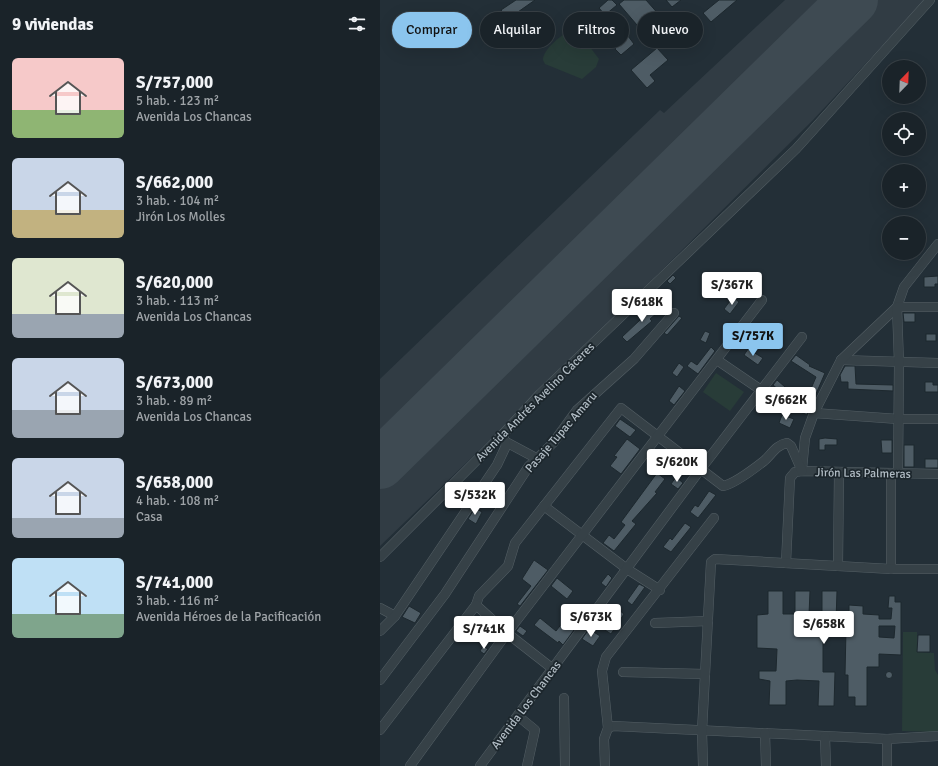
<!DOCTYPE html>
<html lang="es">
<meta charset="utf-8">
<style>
:root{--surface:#1a2329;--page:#272f35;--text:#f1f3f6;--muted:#9fa4a8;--line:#384046;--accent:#8bc5ee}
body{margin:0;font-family:Signika,sans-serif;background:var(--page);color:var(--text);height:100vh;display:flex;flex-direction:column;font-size:15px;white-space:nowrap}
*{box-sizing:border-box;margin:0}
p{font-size:13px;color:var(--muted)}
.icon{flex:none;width:22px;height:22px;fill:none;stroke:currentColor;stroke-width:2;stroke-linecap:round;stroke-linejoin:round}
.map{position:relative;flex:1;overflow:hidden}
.panel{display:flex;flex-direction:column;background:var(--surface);width:380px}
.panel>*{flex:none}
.hud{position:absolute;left:12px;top:12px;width:380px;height:36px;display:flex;gap:8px}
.needle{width:26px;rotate:23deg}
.controls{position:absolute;left:502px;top:60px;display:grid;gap:8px}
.controls a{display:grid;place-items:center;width:44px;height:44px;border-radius:50%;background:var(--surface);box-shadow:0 4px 16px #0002,0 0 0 1px var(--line);font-size:20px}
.price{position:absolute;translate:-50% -34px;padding:0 9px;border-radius:4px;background:#fff;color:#222;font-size:13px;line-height:26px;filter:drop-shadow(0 1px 2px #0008)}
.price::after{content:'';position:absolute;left:50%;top:24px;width:12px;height:9px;margin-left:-6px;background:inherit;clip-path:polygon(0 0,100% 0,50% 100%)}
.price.on{background:var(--accent);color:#111}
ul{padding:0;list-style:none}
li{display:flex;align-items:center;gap:12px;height:100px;padding:0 12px}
li span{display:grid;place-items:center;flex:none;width:112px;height:80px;border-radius:6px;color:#555}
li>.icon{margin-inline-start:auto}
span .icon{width:48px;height:48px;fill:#fffc;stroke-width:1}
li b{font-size:17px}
h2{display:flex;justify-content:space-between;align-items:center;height:48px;padding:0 12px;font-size:17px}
.tag{padding:0 14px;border-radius:18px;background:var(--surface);box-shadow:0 4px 16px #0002,0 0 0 1px var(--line);font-size:14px;line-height:36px}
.tag.on{background:var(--accent);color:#111}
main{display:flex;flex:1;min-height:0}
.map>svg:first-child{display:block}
</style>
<main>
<section class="panel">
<h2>9 viviendas<svg class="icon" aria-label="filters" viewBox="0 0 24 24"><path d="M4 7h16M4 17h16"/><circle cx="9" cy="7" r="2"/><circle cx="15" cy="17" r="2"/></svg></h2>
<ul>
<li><span style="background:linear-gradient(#f6c9c9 65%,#8fb573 0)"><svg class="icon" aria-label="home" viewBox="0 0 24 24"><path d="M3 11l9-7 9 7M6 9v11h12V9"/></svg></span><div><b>S/757,000</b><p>5 hab. · 123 m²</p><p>Avenida Los Chancas</p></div></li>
<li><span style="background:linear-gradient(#c9d6e8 65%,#c2b280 0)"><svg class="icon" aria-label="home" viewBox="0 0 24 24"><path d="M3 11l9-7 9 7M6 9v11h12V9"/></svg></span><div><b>S/662,000</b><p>3 hab. · 104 m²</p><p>Jirón Los Molles</p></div></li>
<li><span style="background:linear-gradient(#dfe7d0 70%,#9aa5b1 0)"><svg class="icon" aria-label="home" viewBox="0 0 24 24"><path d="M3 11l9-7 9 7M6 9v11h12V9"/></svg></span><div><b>S/620,000</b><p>3 hab. · 113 m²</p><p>Avenida Los Chancas</p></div></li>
<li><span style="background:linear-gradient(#c9d6e8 65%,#9aa5b1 0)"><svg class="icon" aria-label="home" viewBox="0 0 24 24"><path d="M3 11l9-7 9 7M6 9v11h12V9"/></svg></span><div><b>S/673,000</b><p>3 hab. · 89 m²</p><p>Avenida Los Chancas</p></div></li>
<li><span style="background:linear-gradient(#c9d6e8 75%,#9aa5b1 0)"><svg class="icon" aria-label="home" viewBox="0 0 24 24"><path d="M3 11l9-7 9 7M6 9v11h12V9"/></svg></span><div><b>S/658,000</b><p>4 hab. · 108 m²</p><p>Casa</p></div></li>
<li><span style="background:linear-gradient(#bfe0f5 70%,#7fa58c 0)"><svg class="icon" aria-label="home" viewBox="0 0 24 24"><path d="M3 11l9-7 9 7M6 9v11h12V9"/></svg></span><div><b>S/741,000</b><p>3 hab. · 116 m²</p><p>Avenida Héroes de la Pacificación</p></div></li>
</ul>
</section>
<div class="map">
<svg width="558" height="766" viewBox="0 0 558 766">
<rect width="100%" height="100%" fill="#232f37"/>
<!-- airport -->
<path fill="#313c44" d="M405 0H545L433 120 139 412 0 546V379L280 110 284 113Z"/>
<!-- green -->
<g fill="#283c38">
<path d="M194 29 197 30 219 59 216 67 202 79 165 64 163 60C162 50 184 32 194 29Z"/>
<path d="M336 373 364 392 350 411 323 392Z"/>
<path d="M523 632H537V652L554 653 555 670 558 675V732L522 731Z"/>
</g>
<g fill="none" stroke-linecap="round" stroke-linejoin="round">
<!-- runway -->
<path stroke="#3e4a52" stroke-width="50" d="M0 464 473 0"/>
</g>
<!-- building -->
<g fill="#4e5c65" stroke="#1d282e" fill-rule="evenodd">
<path d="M136 0H155L128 19 121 10Z"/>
<path d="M228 0H232L237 5 225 15 219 8Z"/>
<path d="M244 0H266L281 17 263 32 239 4Z"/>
<path d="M286 0H301L292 7Z"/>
<path d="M339 0H357L331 22 323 13Z"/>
<path d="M304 25 316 40 307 47 295 32Z"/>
<path d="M248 36 254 44 241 55 235 49Z"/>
<path d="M277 48 288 60 270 75 275 81 267 88 251 70Z"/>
<path d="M293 275 296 278 290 284 287 281Z"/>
<path d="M558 276V284H555V287H544V277Z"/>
<path d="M353 297 359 302 350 314 344 309Z"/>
<path d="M278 303 283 308 270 319 272 321 247 342 242 337Z"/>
<path d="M523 313H535V322H524Z"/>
<path d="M299 316 302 318 287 335 284 333Z"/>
<path d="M325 331 330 333 326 343 320 340Z"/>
<rect x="546" y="334" width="10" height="7"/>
<path d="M331 347 335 351 318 374 307 366 311 361 317 365Z"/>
<path d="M368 349 383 358 378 365 364 355Z"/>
<path d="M416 355 430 365 429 366 445 373 427 415 421 412 436 377 411 361Z"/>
<path d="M299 363 304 367 297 377 292 373Z"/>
<path d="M465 366H475L476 384 513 385V391L468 389V382H461L460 375Z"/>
<path d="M397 380 412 393 408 398 393 385Z"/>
<path d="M545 382H553V385H558V392H545Z"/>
<path d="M299 386 305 391 294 405 289 401Z"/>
<path d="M402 415 414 419 410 428 399 423Z"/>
<path d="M240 419 256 430 250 437 235 426Z"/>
<path d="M445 438 457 439V445H445V450H439V439Z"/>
<path d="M247 439 260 449 241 474 230 466 237 457 234 456Z"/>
<path d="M501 440H512V453H502Z"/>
<rect x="524" y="445" width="10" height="22"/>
<rect x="545" y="459" width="13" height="9"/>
<path d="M277 473 285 479 275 492 277 493 252 521 256 524 234 551 223 543 229 535 234 539 245 525 241 522Z"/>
<path d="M296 477 303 483 298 489 291 484Z"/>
<path d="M329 491 336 495 318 518 310 512 315 505 318 507Z"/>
<path d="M95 508 102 512 96 524 88 519Z"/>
<path d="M305 523 311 527 291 552 283 547 290 538 292 540Z"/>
<path d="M154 560 168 570 140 606 137 604 151 586 142 579Z"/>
<path d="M228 574 232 578 226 587 221 583Z"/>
<path d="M177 578 193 591 187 599 171 586Z"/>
<path d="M259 584 265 587 252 605 247 601Z"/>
<path d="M388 591H403V614H415V591H430L429 615H442V591H457L456 621 469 620V605L483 606V614L499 615V619H511L512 608H508L509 596H515V602H521V655L499 654V667H487V706H475V697H468V675H465L466 629H443V672H455L454 706H438L439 681 417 680 406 681V705H389L390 681 379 679V671H396L397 649 377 648V615L388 614ZM499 626H515L514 638 499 637Z"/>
<path d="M29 606 41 613 35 623 22 617Z"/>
<path d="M239 610 244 614 231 634 225 630Z"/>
<path d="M160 618 176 631 183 622 194 630 183 645 179 641 178 643 154 625Z"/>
<path d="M140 626 147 631 143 636 136 631Z"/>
<path d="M209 629 220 636 213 646 202 639Z"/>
<path d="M538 635H550V652H537Z"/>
<path d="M103 646 108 649 104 654 100 651Z"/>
<circle cx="509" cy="675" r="3.5"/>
</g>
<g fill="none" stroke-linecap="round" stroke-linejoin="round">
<!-- minor casing -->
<g stroke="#545f65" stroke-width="10">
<g id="minor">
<path d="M337 360 381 390"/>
<path d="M461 360 558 363"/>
<path d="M434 413 518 419H558"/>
<path d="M126 442 156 458"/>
<path d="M422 469 425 438 434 413 461 360 517 307 524 287 558 244"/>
<path d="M511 473V569"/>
<path d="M518 473 519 363 517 307H558"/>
<path d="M164 506 247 569 280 590"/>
<path d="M0 557 123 434 160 394 416 149 550 0"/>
<path d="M406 563 410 478 415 472 422 471 558 474"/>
<path d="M458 566 459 472"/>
<path d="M96 605 99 596 128 566 135 543 241 408 343 486C354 484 375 468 384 461 392 454 396 445 407 443L411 446 422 471"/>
<path d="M0 608 15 616"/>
<path d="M275 623 328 621"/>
<path d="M0 631 15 616 117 465 126 446 123 434"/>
<path d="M243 672 325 674"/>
<path d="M0 680 65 594 149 466 173 443 197 410 254 359 294 313"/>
<path d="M184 698 185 766"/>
<path d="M138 716 155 730 147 766"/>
<path d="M228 728 233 726 507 739 558 736"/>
<path d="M0 730 96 605 127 633 173 669"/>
<path d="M385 733 386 766"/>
<path d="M445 737 446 766"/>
<path d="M507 739V766"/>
<path d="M30 766 127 633 382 300"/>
<path d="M100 766 320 470 422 337"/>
<path d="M225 766 224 739 228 728 222 671 226 657 334 518"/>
<path d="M323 766 322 731 331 562 335 559 511 569H558"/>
</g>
</g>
<!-- minor -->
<use href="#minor" stroke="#364147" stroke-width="9"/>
</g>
<g text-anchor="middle" stroke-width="3.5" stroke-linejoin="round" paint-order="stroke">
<!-- street labels -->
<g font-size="12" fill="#b1bcc4" stroke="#1c262c">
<text transform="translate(155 402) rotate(-45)" y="4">Avenida Andrés Avelino Cáceres</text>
<text transform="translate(181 432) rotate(-49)" y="4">Pasaje Tupac Amaru</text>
<text transform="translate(483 473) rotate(1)" y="4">Jirón Las Palmeras</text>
<text transform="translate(146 705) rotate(-53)" y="4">Avenida Los Chancas</text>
</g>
</g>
</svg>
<div class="controls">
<a><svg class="needle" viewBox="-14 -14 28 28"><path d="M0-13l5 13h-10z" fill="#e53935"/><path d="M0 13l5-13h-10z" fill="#9fa4a8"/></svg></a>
<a><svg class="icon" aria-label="locate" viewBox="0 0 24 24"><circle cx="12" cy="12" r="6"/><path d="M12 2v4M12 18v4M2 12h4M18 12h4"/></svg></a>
<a>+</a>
<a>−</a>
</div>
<b class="price" style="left:352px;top:306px">S/367K</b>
<b class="price" style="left:262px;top:323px">S/618K</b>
<b class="price on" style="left:373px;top:357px">S/757K</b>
<b class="price" style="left:406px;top:421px">S/662K</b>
<b class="price" style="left:297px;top:483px">S/620K</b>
<b class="price" style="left:95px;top:516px">S/532K</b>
<b class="price" style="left:211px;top:638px">S/673K</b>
<b class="price" style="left:444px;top:645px">S/658K</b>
<b class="price" style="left:104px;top:650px">S/741K</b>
<div class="hud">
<a class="tag on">Comprar</a>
<a class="tag">Alquilar</a>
<a class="tag">Filtros</a>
<a class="tag">Nuevo</a>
</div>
</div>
</main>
